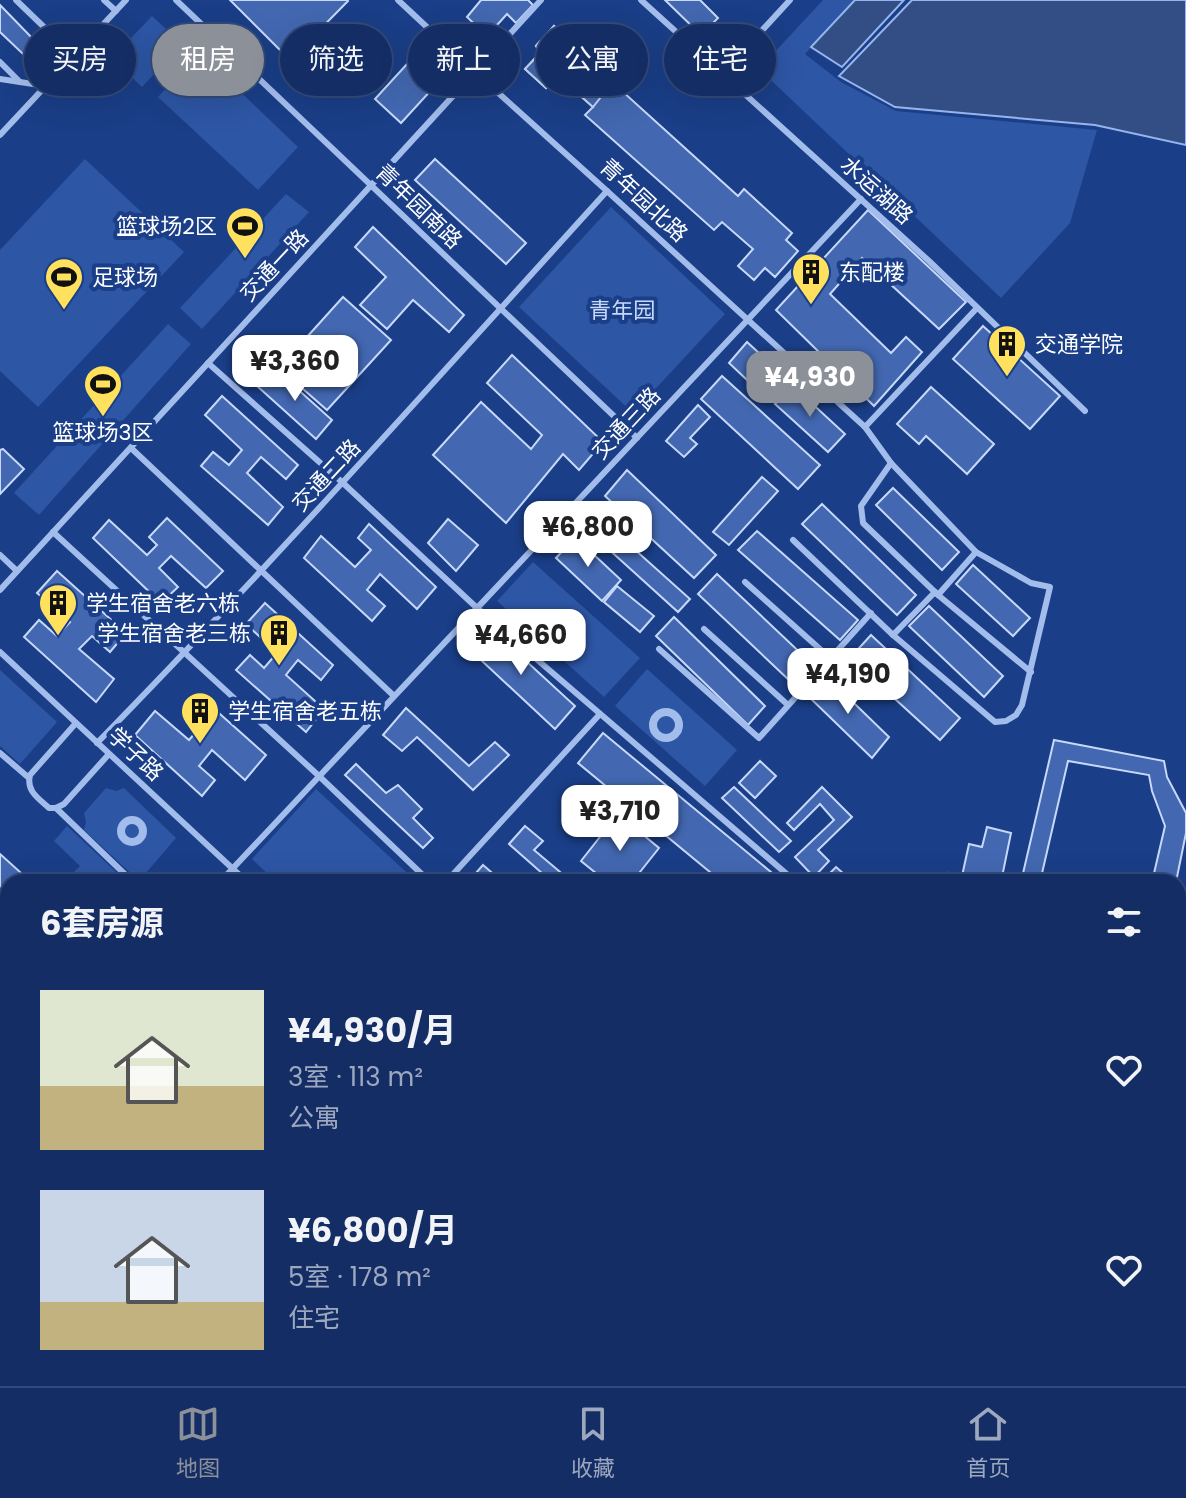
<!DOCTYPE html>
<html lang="zh">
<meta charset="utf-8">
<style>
:root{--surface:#142e65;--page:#1d366b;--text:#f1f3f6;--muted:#9da8bf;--line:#334a79;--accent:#8c9099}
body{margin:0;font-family:Poppins,"Noto Sans SC",sans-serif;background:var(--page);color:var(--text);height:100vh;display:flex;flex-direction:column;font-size:30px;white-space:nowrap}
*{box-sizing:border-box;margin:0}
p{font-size:26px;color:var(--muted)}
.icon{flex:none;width:44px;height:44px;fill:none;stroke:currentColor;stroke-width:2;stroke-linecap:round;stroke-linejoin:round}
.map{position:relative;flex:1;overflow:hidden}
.sheet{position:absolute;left:0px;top:874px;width:1186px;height:512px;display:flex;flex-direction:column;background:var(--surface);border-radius:24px 24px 0 0;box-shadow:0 8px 32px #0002,0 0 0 2px var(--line)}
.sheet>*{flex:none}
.banner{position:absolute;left:24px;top:24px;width:1138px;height:72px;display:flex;gap:16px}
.price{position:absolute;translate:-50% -68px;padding:0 18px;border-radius:16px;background:#fff;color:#222;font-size:26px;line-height:52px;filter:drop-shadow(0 2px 4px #0008)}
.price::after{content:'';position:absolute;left:50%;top:48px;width:24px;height:18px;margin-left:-12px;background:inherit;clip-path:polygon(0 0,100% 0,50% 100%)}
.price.selected{background:var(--accent);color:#fff}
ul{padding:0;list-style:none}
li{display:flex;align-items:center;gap:24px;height:200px;padding:0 40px}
li span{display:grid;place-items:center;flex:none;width:224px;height:160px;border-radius:0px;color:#555}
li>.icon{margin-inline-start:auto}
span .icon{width:96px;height:96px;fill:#fffc;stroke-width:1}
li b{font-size:34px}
h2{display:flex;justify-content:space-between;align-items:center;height:96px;padding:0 40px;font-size:34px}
.chip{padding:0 28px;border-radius:36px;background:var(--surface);box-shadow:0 8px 32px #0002,0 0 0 2px var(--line);font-size:28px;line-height:72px}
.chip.selected{background:var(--accent);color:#fff}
.tab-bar{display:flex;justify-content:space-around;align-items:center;height:112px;border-top:2px solid var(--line);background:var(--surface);font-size:22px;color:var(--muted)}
.tab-bar a{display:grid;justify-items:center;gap:4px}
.tab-bar .selected{color:var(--accent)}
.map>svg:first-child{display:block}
</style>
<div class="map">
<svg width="1186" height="1386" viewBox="0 0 1186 1386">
<rect width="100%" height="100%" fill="#1a3e87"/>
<!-- green -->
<g fill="#2d56a5">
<path d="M823 0H854L805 54 841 82 896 111 1097 130 1070 223 1001 298 759 69Z"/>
<path d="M152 16 182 44 142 87 112 58Z"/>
<path d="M199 52 298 147 258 190 158 97Z"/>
<path d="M85 159 184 252 38 407 0 371V250Z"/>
<path d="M286 194 309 212 202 329 180 308Z"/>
<path d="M611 207 725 314 633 413 519 307Z"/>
<path d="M168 324 191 344 39 515 14 493Z"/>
<path d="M533 562 640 658 604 697 497 601Z"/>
<path d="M647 669 737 750 705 786 615 706Z"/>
<path d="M0 670 57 722 20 764 0 746Z"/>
<path d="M106 788 116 791 124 788 176 838 139 881 84 830 86 822 84 813Z"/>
<path d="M316 789 417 882H276L252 859Z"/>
<path d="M67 826 127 882H72L68 878 80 866 54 841Z"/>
</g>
<!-- water -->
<g fill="#334e84" stroke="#95b5ef" stroke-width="2">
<path d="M855 0H904L842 67 811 47Z"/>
<path d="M912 0H1186V145L1095 125 895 107 839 76Z"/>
</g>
<!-- building -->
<g fill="#4368b1" stroke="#c7d9f9" stroke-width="2">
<path d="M230 0H347L348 1 290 60Z"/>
<path d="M481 0H528L533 5 516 23 507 14 487 36 467 17Z"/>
<path d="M665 0H700L718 18 701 35Z"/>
<path d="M0 5 36 42 23 54 0 32Z"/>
<path d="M554 26 573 44 579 38 619 74 612 82 738 196 744 189 792 233 786 240 798 251 775 277 765 268 754 280 738 266 753 249 722 222 714 230 585 115 593 107 557 75 546 88 525 69 540 53 536 46Z"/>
<path d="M554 26 573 44 579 38 619 74 593 107 557 75 546 88 525 69 540 53 536 46Z"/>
<path d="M408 63 434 87 401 123 375 99Z"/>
<path d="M435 159 526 243 506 264 415 180Z"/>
<path d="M868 210 966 302 939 329 862 258 830 294 891 353 906 337 922 352 874 406 776 310Z"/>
<path d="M373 227 464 315 449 332 413 300 387 329 360 305 386 277 355 247Z"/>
<path d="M343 297 391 340 327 410 279 368Z"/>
<path d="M983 326 1060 396 1030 429 953 359Z"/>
<path d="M747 342 782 374 763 395 729 363Z"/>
<path d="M512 355 603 442 579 470 563 454 506 523 433 455 481 402 531 449 542 435 487 383Z"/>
<path d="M274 368 332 420 316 439 257 386Z"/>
<path d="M722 376 820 465 798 489 701 399Z"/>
<path d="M792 385 845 434 828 452 775 404Z"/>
<path d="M931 387 994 444 967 474 926 436 919 444 897 424Z"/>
<path d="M222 396 298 465 286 479 261 457 247 473 283 507 268 525 201 466 213 452 229 465 242 450 205 415Z"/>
<path d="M698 405 710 417 690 438 697 444 684 457 666 441Z"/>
<path d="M3 449 24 469 0 494V450Z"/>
<path d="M627 470 716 555 694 578 605 496Z"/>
<path d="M762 477 778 491 729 545 713 532Z"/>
<path d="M893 488 959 552 942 570 876 505Z"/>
<path d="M822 504 916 595 897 615 802 524Z"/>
<path d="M595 514 690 599 678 612 584 527Z"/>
<path d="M167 518 223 571 206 588 171 556 159 568 178 587 161 603 93 538 109 520 147 555 157 545 149 537Z"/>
<path d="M448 519 478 545 456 571 428 543Z"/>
<path d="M369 524 436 587 417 609 380 574 367 590 385 606 372 621 304 558 321 536 355 567 371 550 358 538Z"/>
<path d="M757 531 858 620 840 640 738 550Z"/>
<path d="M575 537 621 580 602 601 556 558Z"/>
<path d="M973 565 1030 618 1013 636 956 584Z"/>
<path d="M57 571 126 633 110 652 92 636 79 649 114 679 96 702 24 637 39 620 57 636 70 622 37 593Z"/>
<path d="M717 574 809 661 790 681 698 594Z"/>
<path d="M617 586 654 616 640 632 604 602Z"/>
<path d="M265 603 333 665 321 680 298 660 286 675 324 709 306 732 236 670 250 655 264 668 277 653 246 624Z"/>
<path d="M929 606 1003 676 984 697 909 626Z"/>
<path d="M674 617 765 706 748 725 656 636Z"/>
<path d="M487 625 575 706 555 729 467 647Z"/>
<path d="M871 635 960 718 940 740 850 658Z"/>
<path d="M824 674 889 737 872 758 807 695Z"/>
<path d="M202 698 266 755 245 780 212 750 199 766 215 780 202 796 135 735 155 711 189 740 202 725 188 713Z"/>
<path d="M406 708 469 766 495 742 509 755 473 790 417 737 402 751 383 735Z"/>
<path d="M603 733 783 882H722L578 763Z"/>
<path d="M1054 740 1164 761 1167 777 1186 813V833L1176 882H1152L1165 826 1152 791 1149 775 1068 761 1040 882H1021Z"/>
<path d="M760 761 776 776 755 798 739 783Z"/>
<path d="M356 764 386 793 398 785 422 809 413 818 433 838 423 848 345 775Z"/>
<path d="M734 787 791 841 779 852 722 798Z"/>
<path d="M822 787 852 817 818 850 829 861 814 877 795 857 834 820 820 804 794 830 787 823Z"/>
<path d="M618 814 659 848 632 882H607L581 861Z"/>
<path d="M525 826 543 841 534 850 572 882H552L509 844Z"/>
<path d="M987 827 1011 833 1001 882H946L948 873 962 876 969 844 982 847Z"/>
<path d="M0 854 31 882H8V970L0 962Z"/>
<path d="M483 865 498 878 495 882H468Z"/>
<path d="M836 867 853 882H824L823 880Z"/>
</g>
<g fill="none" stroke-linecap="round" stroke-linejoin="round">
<!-- service -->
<g stroke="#a2bcec" stroke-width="6">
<path d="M16 0 74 56"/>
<path d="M104 0 116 11"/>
<path d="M176 0 637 438"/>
<path d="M398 0 475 72 607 191 865 427 891 463 976 552 1031 583 1050 587 1022 705 1016 715 1006 721 995 722 893 635 793 540"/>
<path d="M641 0 929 261 1085 411"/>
<path d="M0 62 20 82"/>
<path d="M722 74 790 0"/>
<path d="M0 79 46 86"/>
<path d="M0 135 126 0"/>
<path d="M208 363 343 483 477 608 796 882"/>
<path d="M865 427 977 308"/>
<path d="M131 448 394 696"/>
<path d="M891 463 861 506 863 523 938 595 1031 672"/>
<path d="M53 532 319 776 430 882"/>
<path d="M0 555 17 571"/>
<path d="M745 582 830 658"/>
<path d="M0 590 541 0"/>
<path d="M938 595 976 552"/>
<path d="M704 629 788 705"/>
<path d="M893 635 935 592"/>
<path d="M659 649 759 738 871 613"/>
<path d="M0 652 247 882"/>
<path d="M76 723 30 775C26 791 38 798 49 808H56L64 804 109 754"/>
<path d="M97 743C272 564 439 376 607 191"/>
<path d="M0 753 29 778"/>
<path d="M56 808 133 882"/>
<path d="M220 882 861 199"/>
<path d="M446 882 600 714"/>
<path d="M0 981 8 983"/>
</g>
<!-- minor -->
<g stroke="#a2bcec" stroke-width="8">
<circle cx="666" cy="725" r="13"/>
<circle cx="132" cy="831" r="11"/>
<path d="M905 1386 909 1378"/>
<path d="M1151 1386 1154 1378"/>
</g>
<!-- primary -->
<g stroke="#e7eeff" stroke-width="18">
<path d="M0 1019 8 1021"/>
<path d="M0 1036 8 1038"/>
<path d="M0 1058 8 1060"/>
<path d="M0 1075 8 1077"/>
<path d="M1178 1319 1186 1322"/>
<path d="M1178 1339 1186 1342"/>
</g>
<!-- trunk -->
<g stroke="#f3f6ff" stroke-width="20">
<path d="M1178 1116 1186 1114"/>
<path d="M1178 1364 1186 1365"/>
<path d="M953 1378 956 1386"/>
<path d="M1054 1386 1066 1378"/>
</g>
</g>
<!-- icons -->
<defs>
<g id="stadium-pin" transform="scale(2)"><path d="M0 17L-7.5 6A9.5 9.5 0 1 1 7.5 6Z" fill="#ffe15e" stroke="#1a3e87"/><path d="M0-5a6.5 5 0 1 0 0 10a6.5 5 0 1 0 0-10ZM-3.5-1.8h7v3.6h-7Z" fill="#111"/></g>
<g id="building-pin" transform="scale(2)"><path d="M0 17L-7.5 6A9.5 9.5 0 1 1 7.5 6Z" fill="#ffe15e" stroke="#1a3e87"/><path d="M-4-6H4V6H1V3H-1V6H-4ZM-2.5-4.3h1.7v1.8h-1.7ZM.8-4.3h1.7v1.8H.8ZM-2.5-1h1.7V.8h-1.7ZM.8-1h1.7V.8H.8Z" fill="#111"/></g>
</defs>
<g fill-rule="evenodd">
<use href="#stadium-pin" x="245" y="226"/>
<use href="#building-pin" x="811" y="272"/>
<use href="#stadium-pin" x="64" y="277"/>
<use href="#building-pin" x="1007" y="344"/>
<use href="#stadium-pin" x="103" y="384"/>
<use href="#building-pin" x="58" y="603"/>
<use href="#building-pin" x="279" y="633"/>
<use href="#building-pin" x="200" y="711"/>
</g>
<g text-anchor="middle" stroke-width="8" stroke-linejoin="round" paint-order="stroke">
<!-- street labels -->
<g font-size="22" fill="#fff" stroke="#1a3e87">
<text transform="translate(877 190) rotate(42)" y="8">水运湖路</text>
<text transform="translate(644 200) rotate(43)" y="8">青年园北路</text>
<text transform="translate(419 206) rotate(44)" y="8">青年园南路</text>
<text transform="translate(274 265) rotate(-47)" y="8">交通一路</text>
<text transform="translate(626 423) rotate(-47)" y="8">交通三路</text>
<text transform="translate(326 475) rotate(-47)" y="8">交通二路</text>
<text transform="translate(136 754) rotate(43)" y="8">学子路</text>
</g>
<!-- poi labels -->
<g font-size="22" fill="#fff" stroke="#1a3e87" text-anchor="start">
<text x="217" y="234" text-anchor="end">篮球场2区</text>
<text x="839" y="280">东配楼</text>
<text x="92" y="285">足球场</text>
<text x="1035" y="352">交通学院</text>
<text x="103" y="440" text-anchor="middle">篮球场3区</text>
<text x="86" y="611">学生宿舍老六栋</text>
<text x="251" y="641" text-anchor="end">学生宿舍老三栋</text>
<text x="228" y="719">学生宿舍老五栋</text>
</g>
<!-- park labels -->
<g font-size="22" fill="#c7d9f9" stroke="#1a3e87">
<text x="622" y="318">青年园</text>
</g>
</g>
</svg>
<b class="price" style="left:295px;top:403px">¥3,360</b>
<b class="price selected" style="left:810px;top:419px">¥4,930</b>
<b class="price" style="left:588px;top:569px">¥6,800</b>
<b class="price" style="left:521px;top:677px">¥4,660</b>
<b class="price" style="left:848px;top:716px">¥4,190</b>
<b class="price" style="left:620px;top:853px">¥3,710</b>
<div class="banner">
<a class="chip">买房</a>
<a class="chip selected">租房</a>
<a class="chip">筛选</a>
<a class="chip">新上</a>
<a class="chip">公寓</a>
<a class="chip">住宅</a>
</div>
<section class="sheet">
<h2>6套房源<svg class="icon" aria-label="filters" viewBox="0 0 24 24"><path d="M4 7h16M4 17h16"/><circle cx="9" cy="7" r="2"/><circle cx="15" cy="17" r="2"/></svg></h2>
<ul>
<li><span style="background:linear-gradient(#dfe7d0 60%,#c2b280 0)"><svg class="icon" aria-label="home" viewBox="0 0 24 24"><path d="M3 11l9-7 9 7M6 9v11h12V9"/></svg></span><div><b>¥4,930/月</b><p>3室 · 113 m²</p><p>公寓</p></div><svg class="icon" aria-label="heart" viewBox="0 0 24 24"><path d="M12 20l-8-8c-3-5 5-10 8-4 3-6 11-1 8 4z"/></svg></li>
<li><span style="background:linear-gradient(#c9d6e8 70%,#c2b280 0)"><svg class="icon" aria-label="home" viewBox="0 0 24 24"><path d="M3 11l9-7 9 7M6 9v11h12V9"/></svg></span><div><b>¥6,800/月</b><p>5室 · 178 m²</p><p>住宅</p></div><svg class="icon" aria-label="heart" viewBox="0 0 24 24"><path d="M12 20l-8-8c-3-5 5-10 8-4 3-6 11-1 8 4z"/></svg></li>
</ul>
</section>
</div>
<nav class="tab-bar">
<a class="selected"><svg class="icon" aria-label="map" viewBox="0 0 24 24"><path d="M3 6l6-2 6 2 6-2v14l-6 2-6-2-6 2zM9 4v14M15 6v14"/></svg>地图</a>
<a><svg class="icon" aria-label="saved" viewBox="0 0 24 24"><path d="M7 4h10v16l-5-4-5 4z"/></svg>收藏</a>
<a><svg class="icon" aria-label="home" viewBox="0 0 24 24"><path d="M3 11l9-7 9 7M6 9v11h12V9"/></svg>首页</a>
</nav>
